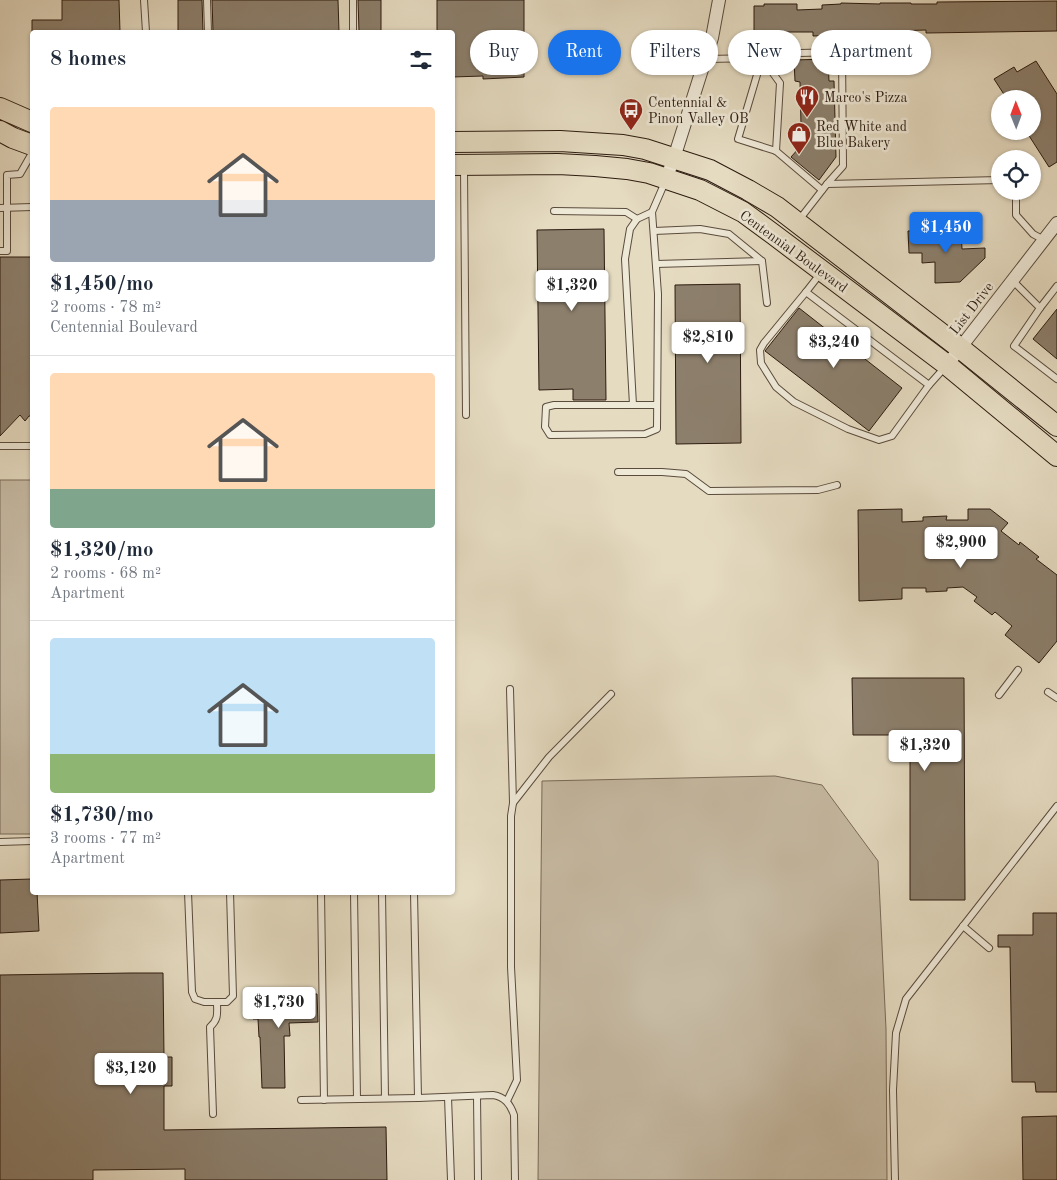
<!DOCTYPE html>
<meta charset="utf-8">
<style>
:root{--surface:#fff;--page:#f6f6f7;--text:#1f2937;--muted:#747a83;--line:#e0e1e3;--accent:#1a73e8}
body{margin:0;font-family:"Old Standard TT",serif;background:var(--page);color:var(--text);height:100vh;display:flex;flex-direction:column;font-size:19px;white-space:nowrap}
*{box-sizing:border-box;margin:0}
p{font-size:16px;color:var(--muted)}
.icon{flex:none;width:28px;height:28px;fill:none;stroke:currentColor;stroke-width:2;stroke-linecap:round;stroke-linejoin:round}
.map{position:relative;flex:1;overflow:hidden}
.sheet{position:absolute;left:30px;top:30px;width:425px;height:865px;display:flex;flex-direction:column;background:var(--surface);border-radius:5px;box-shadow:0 1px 4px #0004}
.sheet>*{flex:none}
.banner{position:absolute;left:470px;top:30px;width:475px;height:45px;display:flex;gap:10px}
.needle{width:32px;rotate:359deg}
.controls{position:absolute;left:991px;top:90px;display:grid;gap:10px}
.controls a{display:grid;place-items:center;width:50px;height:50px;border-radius:50%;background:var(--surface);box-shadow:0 1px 4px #0004;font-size:25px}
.price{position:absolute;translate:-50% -42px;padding:0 11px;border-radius:5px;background:#fff;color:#222;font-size:16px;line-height:32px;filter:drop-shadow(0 1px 2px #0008)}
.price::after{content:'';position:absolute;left:50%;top:30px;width:15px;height:11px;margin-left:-8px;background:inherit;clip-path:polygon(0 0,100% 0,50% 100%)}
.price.current{background:var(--accent);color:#fff}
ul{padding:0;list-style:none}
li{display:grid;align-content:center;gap:10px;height:265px;padding:0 20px}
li+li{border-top:1px solid var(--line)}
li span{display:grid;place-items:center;height:155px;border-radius:5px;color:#555}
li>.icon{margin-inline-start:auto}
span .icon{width:90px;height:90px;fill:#fffc;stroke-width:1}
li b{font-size:21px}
h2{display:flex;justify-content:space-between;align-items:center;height:60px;padding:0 20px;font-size:21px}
.tag{padding:0 18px;border-radius:22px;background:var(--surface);box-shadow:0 1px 4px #0004;font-size:18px;line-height:45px}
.tag.current{background:var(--accent);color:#fff}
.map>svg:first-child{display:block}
</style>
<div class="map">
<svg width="1057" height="1180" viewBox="0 0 1057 1180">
<rect width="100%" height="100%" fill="#e5dbc1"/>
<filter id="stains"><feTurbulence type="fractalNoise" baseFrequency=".004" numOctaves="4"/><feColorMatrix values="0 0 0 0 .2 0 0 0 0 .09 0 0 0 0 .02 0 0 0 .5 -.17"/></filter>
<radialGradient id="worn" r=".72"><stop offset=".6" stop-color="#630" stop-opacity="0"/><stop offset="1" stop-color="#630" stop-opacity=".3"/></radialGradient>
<!-- green -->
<g fill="#c6baa3" stroke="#796a59">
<rect x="0" y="480" width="32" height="354"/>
<path d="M775 776 822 785 878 861 886 1029 887 1180H538L542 781Z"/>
</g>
<!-- building -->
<g fill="#8c7f6c" stroke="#2c1b0f">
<path d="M62 0H119L120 32H32V20H62Z"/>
<path d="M178 0H202L203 32H178Z"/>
<path d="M212 0H338L339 32H213Z"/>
<path d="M358 0H381V32H359Z"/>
<path d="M437 0H524V77L483 79V76L452 77V32H437Z"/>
<path d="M1057 1V31L926 33V30L893 31V34L813 36V32H778V35H754V6H764V4H797V10L822 9V5L841 4V3L880 4V3H911V4H937V2Z"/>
<path d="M828 59 829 81H834L836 157 819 180 791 157 807 139V126L801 125 800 82 795 81 794 60Z"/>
<path d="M1036 61 1057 94V162L1049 167 1026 131H1032V99H1007L994 79 1014 67 1017 72Z"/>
<path d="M604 229 606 400H573V389L539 390 537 230Z"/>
<path d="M961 230 962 249 985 248V258L960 282 935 283V262L922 263V253H909L908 231Z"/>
<path d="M0 257H32V416H29L25 421 20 415 0 436Z"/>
<path d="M740 284 741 443 676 444 675 285Z"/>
<path d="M799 308 845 344 848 339 860 348 856 352 902 388 869 431 765 351Z"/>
<path d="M1057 309V359L1033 339Z"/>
<path d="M902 509V522L923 521V517L947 516 946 520H968V509H990L1008 523 1001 531 1019 545 1020 542 1039 557 1036 559 1057 575V641L1039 663 1005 635 1012 626 995 612 992 615 974 601 977 597 963 587 947 588V591L926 592V588H902V599L859 601 858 510Z"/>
<path d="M852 678H964L965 900H910V735H853Z"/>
<path d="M32 879V892H37L39 931 0 933V880Z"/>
<path d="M1033 913H1057V1092H1036L1035 1082H1012L1010 947H998V935H1033Z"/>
<path d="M131 973H163L164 1057H172V1086H164V1130L386 1127 387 1180H185V1169L93 1170V1180H0V975Z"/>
<path d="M288 991V994H317L318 1022 289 1023 290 1036H284L285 1088H262L260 1037H259L258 1019H253L252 997H258L257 992Z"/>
<path d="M1057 1116V1180H1023L1022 1117Z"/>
</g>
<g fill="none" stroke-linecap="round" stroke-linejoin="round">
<!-- service casing -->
<g stroke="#5a4b3c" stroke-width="8">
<g id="service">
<path d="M144 0 146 32"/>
<path d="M207 0 208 32"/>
<path d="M353 0V32"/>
<path d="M705 59 762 58 738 139 776 151 822 190"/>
<path d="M776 151 780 83 762 58 799 53 842 52 843 166 827 184"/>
<path d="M464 169 466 415"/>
<path d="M1016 191V215L1033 234 1044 240"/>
<path d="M0 208 32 207"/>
<path d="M554 211 626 212 637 219 652 212 665 182"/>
<path d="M652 212 658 294 657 429 645 434 550 435 545 427 546 407 554 405H657"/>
<path d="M799 220 827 184 1000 180"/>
<path d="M654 231 700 229 729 234 762 261 767 303"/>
<path d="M0 251H7V175L20 174 32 153"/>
<path d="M656 264 762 261"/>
<path d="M820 274 806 292 929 385 946 366"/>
<path d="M1012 280 1040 308 1057 286"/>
<path d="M806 292 764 343 760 350 761 363 776 387 794 402 848 429 879 440 892 436 929 385"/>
<path d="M1040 308 1014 346 1057 379"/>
<path d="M633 405 625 259 630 229 637 219"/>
<path d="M0 446H32"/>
<path d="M618 472H662L686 474 709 491 818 490 837 485"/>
<path d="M510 689 513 803"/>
<path d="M1048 692 1057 698"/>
<path d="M999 695 1018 670"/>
<path d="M0 842 32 841"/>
<path d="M188 892 192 992 195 999 204 1002H227L233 996 230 892"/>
<path d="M321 892 324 1100"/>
<path d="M354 892 357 1099"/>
<path d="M382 892 385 1098"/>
<path d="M414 892 418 1098 493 1095C505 1097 510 1104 514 1115L515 1180"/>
<path d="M963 926 989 948"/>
<path d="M477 1096 478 1180"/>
<path d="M448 1097 451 1180"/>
<path d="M301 1100 418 1098"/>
<path d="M507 1101 517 1080 511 967V816L513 803 549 757 611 694"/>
<path d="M213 1114 210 1027C219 1019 217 1013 217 1002"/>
<path d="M895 1180 893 1090 896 1033 906 999 1057 806"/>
</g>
</g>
<!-- minor casing -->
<g stroke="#5a4b3c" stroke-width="14">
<g id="minor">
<path d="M666 179 674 158 712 38 719 0"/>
<path d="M947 365 1057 223"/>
</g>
</g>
<!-- primary casing -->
<g stroke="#2c1b0f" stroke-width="22">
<g id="primary">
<path d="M0 108 32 122"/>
<path d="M0 131 13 138 32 145"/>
<path d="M452 142 560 141 623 145 645 149 710 170 748 190 777 207 960 348 1057 426"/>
<path d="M452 165 558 164 595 166 627 169 649 173 700 190 743 212 773 234 947 365 1057 456"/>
</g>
</g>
<!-- service -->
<use href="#service" stroke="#eee8d7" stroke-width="6"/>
<!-- minor -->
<use href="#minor" stroke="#eee8d7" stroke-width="12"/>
<!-- primary -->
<use href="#primary" stroke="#e5dbc1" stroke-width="20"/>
</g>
<!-- icons -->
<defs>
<g id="restaurant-pin" transform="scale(1.25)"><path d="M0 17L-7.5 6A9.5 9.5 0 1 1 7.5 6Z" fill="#8f2418" stroke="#eee8d7"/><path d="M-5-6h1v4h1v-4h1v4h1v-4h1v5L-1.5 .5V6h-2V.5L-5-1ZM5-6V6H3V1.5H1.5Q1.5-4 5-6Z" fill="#fff"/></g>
<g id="bus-pin" transform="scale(1.25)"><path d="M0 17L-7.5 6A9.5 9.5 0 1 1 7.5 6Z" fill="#8f2418" stroke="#eee8d7"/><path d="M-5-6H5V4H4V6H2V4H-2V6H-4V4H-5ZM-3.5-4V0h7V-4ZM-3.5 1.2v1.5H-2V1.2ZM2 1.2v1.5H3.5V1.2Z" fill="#fff"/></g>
<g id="shop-pin" transform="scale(1.25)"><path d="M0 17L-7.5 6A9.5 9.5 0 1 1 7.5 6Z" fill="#8f2418" stroke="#eee8d7"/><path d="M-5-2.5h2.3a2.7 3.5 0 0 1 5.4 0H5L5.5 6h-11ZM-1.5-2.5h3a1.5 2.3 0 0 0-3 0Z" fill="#fff"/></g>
</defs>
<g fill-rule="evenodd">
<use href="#restaurant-pin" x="807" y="97"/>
<use href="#bus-pin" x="631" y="110"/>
<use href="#shop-pin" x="799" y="134"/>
</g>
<g text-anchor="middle" stroke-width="5" stroke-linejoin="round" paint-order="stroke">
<!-- poi labels -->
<g font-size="14" fill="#2c1b0f" stroke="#eee8d7" text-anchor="start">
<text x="824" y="102">Marco's Pizza</text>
<text x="648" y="107">Centennial &amp;<tspan x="648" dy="16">Pinon Valley OB</tspan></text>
<text x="816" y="131">Red White and<tspan x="816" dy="16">Blue Bakery</tspan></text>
</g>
<!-- street labels -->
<g font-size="14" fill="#2c1b0f" stroke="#eee8d7">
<text transform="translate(794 251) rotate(36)" y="5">Centennial Boulevard</text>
<text transform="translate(971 308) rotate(-52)" y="5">List Drive</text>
</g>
</g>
<rect width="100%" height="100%" filter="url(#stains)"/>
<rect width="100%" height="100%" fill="url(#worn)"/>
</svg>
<div class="controls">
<a><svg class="needle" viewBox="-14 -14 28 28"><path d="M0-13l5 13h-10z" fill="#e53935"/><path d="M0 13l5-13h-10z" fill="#747a83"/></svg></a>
<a><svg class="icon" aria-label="locate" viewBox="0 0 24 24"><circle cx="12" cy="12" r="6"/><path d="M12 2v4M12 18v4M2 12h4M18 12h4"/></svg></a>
</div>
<b class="price current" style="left:946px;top:254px">$1,450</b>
<b class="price" style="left:572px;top:312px">$1,320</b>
<b class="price" style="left:708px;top:364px">$2,810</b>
<b class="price" style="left:834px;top:369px">$3,240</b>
<b class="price" style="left:961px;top:569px">$2,900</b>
<b class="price" style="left:925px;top:772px">$1,320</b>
<b class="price" style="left:279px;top:1029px">$1,730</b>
<b class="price" style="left:131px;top:1095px">$3,120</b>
<div class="banner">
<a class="tag">Buy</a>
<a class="tag current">Rent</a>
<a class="tag">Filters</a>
<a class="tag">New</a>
<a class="tag">Apartment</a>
</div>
<section class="sheet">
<h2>8 homes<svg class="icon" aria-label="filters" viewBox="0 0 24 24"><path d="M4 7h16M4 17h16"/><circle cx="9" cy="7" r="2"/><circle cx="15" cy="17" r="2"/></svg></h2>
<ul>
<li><span style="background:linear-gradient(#ffd9b3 60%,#9aa5b1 0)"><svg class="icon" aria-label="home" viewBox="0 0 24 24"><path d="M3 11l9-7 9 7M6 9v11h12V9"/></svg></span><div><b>$1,450/mo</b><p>2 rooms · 78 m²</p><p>Centennial Boulevard</p></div></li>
<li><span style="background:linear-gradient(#ffd9b3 75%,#7fa58c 0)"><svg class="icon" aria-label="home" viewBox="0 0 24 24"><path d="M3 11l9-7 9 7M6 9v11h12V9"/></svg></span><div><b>$1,320/mo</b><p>2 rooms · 68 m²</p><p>Apartment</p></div></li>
<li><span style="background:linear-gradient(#bfe0f5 75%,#8fb573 0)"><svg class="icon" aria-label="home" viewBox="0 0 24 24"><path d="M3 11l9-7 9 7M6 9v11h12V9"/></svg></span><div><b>$1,730/mo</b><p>3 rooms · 77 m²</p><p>Apartment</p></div></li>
</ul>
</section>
</div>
